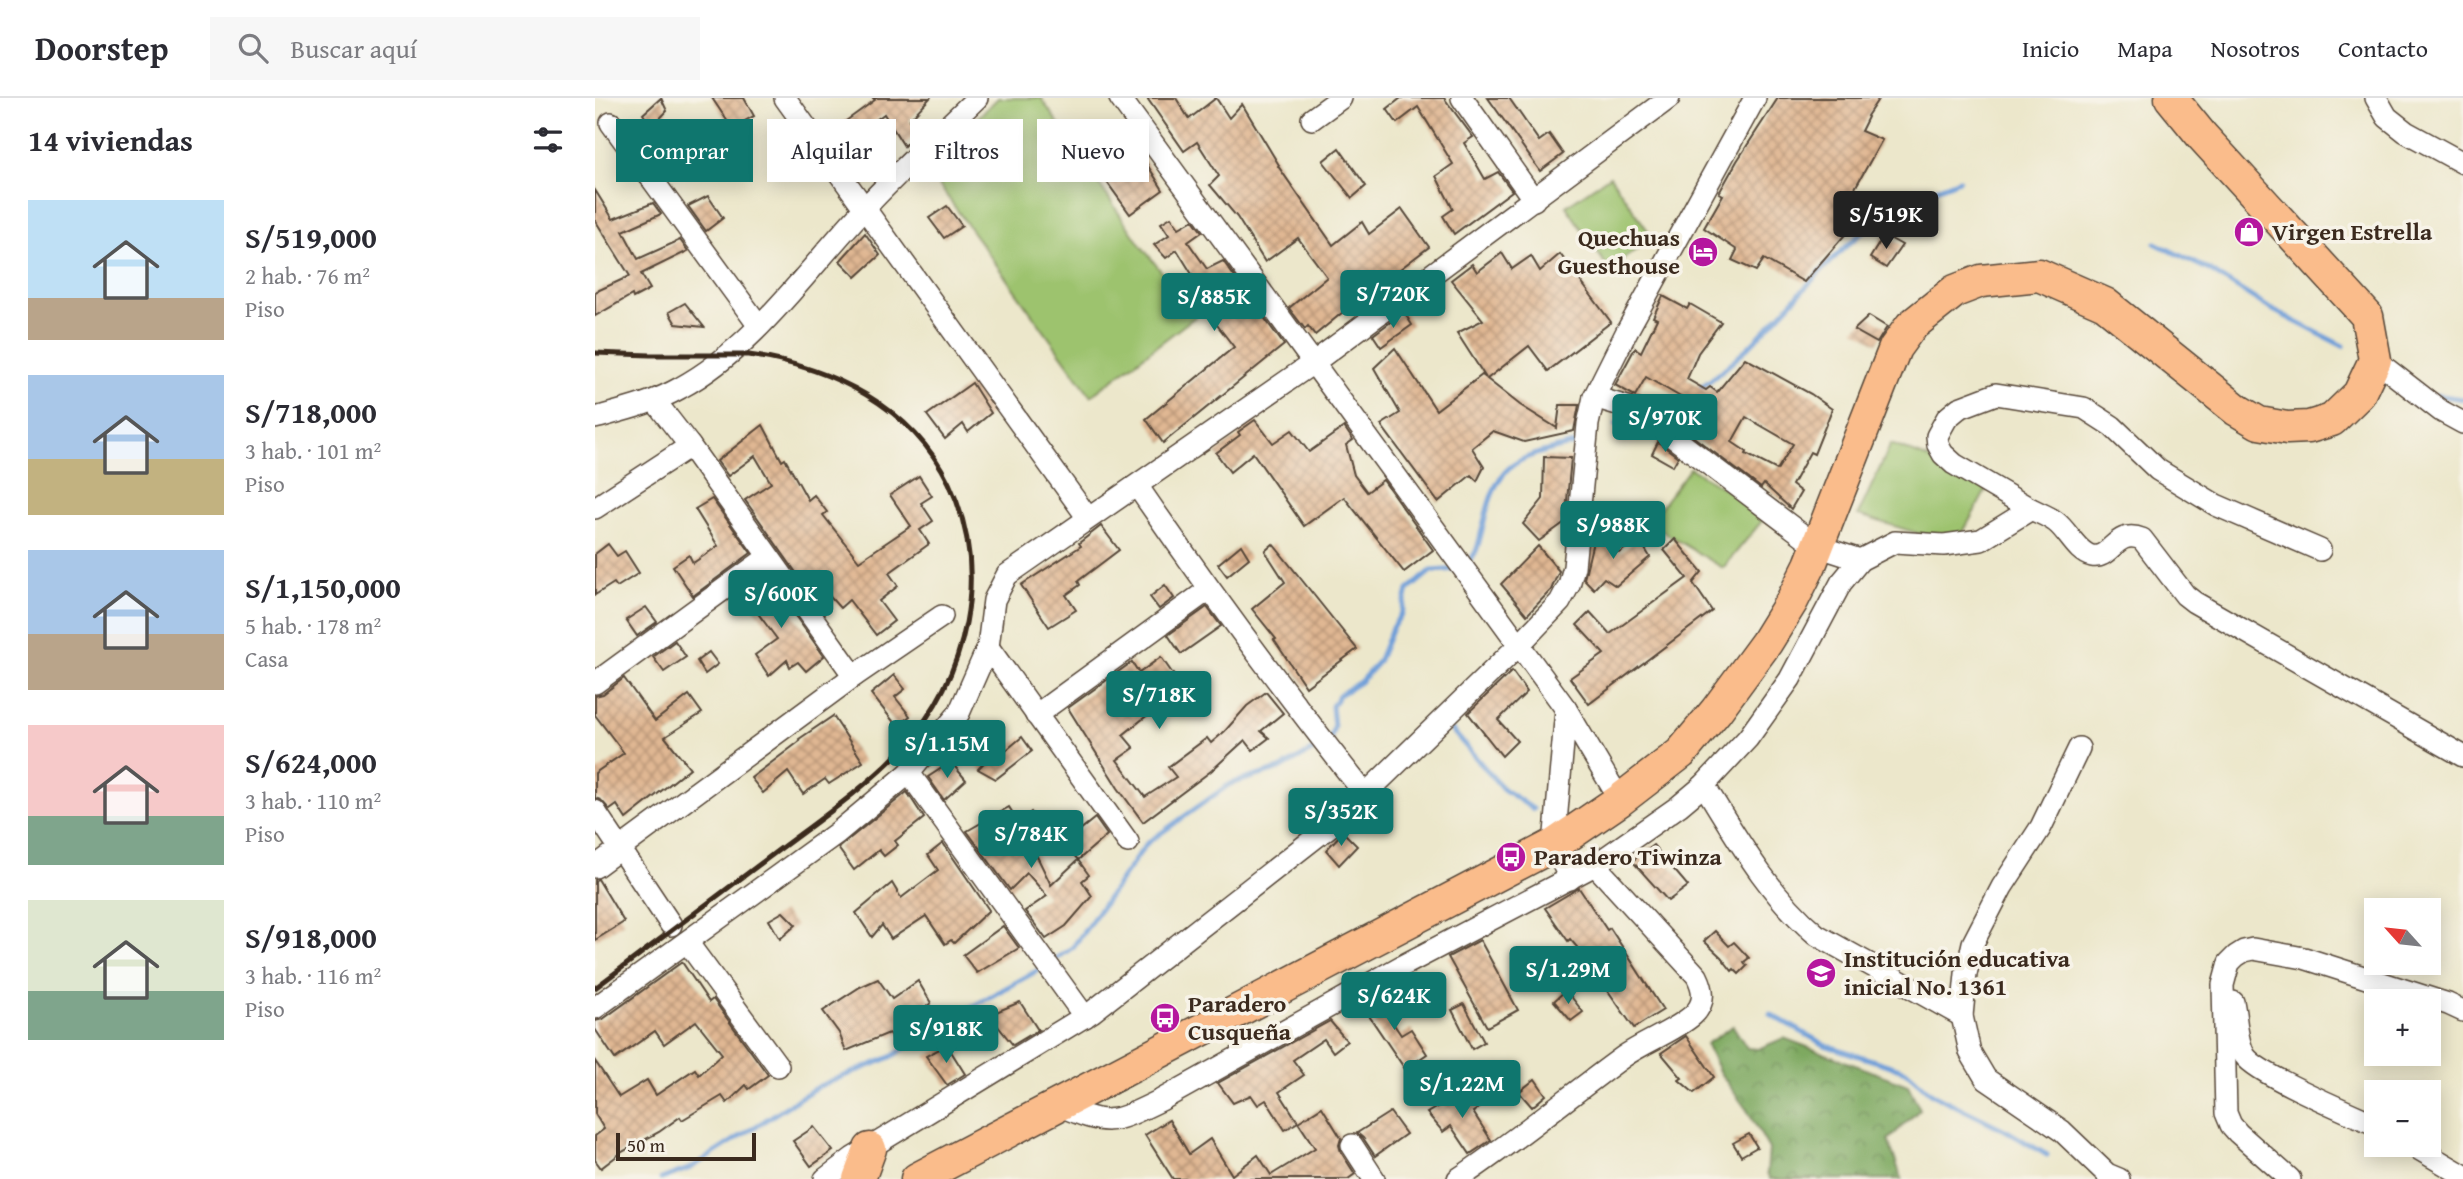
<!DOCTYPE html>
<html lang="es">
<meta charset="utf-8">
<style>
:root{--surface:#fff;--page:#f7f7f7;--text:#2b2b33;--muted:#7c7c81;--line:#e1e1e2;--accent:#0f766e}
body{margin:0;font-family:"Gentium Book Plus",serif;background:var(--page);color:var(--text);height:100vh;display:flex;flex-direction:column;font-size:26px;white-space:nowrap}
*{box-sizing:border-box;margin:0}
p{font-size:23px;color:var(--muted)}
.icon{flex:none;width:38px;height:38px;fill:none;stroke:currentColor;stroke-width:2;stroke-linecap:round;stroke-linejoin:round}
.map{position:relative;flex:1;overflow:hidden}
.side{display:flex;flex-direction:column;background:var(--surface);width:595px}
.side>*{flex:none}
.guide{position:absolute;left:21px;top:21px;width:665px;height:63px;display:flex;gap:14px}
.needle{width:46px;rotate:297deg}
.buttons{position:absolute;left:1769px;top:800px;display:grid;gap:14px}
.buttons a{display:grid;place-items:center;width:77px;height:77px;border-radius:0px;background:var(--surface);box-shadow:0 4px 18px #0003;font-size:35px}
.scale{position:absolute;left:21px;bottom:18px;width:140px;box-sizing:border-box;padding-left:7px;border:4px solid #3b2a1e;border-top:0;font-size:19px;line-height:24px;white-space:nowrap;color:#3b2a1e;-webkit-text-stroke:5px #f7f3e8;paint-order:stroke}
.price{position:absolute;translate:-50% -60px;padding:0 16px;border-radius:7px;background:var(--accent);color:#fff;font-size:23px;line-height:46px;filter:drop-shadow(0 2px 4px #0008)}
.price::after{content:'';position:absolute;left:50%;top:42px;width:21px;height:16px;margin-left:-10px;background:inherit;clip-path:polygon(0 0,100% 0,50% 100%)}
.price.on{background:#222;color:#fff}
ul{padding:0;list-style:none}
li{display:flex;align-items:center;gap:21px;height:175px;padding:0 28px}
li span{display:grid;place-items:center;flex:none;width:196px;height:140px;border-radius:0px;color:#555}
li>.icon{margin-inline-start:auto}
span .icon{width:84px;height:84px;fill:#fffc;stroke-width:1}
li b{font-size:30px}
h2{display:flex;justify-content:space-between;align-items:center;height:84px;padding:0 28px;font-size:30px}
.pill{padding:0 24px;border-radius:0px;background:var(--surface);box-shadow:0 4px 18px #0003;font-size:24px;line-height:63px}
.pill.on{background:var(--accent);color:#fff}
header{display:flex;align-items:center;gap:42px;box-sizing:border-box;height:98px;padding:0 35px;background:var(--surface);border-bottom:2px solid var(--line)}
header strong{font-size:33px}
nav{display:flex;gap:38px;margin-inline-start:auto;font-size:24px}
.search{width:490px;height:63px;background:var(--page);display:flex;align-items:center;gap:18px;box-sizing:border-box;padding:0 24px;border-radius:0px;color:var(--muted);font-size:26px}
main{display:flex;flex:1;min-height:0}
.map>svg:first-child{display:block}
</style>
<header>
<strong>Doorstep</strong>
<div class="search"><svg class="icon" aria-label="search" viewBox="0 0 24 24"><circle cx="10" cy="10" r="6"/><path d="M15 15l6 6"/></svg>Buscar aquí</div>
<nav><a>Inicio</a><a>Mapa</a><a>Nosotros</a><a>Contacto</a></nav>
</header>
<main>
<section class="side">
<h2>14 viviendas<svg class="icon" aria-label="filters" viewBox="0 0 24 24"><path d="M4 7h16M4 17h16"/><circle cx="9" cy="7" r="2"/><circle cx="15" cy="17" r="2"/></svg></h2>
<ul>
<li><span style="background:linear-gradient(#bfe0f5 70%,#b9a48a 0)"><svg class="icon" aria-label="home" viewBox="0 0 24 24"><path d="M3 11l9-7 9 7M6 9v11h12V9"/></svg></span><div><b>S/519,000</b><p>2 hab. · 76 m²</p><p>Piso</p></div></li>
<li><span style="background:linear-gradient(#a9c7e8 60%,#c2b280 0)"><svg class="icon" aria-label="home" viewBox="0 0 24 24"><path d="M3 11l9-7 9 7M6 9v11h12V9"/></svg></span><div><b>S/718,000</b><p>3 hab. · 101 m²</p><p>Piso</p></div></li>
<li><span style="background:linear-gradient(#a9c7e8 60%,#b9a48a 0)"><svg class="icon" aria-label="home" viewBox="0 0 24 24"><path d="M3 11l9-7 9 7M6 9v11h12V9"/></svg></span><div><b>S/1,150,000</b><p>5 hab. · 178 m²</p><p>Casa</p></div></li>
<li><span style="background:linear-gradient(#f6c9c9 65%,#7fa58c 0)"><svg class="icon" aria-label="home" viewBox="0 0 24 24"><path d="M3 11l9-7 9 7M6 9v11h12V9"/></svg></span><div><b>S/624,000</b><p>3 hab. · 110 m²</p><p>Piso</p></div></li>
<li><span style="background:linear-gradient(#dfe7d0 65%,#7fa58c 0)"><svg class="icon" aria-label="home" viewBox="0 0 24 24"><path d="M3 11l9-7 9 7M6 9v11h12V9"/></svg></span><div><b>S/918,000</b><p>3 hab. · 116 m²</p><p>Piso</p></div></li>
</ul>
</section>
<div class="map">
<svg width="1868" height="1081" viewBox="0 0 1868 1081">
<defs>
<pattern id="forest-crowns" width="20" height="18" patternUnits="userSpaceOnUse" patternTransform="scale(1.75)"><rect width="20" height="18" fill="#7ea961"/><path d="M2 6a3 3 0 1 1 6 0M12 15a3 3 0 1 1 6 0" fill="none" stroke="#688a4f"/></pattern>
<pattern id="building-cross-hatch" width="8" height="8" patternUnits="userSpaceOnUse" patternTransform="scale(1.75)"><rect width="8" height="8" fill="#e0b793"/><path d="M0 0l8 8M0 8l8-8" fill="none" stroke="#b79577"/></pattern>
</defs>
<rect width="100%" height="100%" fill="#f7f3e8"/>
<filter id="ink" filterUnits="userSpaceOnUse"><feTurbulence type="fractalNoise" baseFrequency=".0143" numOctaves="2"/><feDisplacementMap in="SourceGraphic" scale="14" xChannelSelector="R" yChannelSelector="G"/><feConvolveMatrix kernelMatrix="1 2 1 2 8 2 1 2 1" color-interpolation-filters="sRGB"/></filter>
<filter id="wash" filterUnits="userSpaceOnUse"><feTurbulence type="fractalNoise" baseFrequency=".00686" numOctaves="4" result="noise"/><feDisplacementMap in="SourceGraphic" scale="28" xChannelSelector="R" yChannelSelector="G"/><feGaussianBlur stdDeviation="1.57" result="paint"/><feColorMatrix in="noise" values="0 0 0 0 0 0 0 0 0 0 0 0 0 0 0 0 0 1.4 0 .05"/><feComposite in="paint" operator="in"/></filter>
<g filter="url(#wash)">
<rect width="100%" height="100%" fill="#ece7cb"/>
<!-- forest -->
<path fill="url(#forest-crowns)" stroke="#5c6a40" stroke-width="2" d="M1138 928 1152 950 1163 951 1189 940 1313 987 1325 1011 1293 1042 1307 1081H1175L1172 1075 1174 1051 1152 1012 1125 975 1111 946Z"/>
<!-- park -->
<g fill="#9dc36e" stroke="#6c7646" stroke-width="2">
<path d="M403 0H446L544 145 601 218 496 298 331 69Z"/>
<path d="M1015 78 1058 140 1014 171 971 108Z"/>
<path d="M1296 346 1395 385 1361 447 1263 417Z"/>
<path d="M1095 370 1172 417 1128 470 1054 425Z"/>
</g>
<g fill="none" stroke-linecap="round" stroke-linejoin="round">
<!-- stream -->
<g stroke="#6e9ed8" stroke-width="5">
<path d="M1560 145 1614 172 1674 210 1748 248"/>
<path d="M1102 292C1176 241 1224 159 1300 110 1318 98 1343 91 1364 82"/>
<path d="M1841 297 1868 301"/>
<path d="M1066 317 1094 298"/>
<path d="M1021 327 1038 322"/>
<path d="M871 465C883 456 883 447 887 432 902 365 915 361 980 346"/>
<path d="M856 631 908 691 938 711"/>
<path d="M735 642 739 629 737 608 744 597 765 584 783 564 797 530 807 515 813 492 836 473 864 471"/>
<path d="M455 865 478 849 552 745 635 686 685 671 727 647"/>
<path d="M1175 916 1230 947 1311 973 1337 996 1412 1033 1452 1057"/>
<path d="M66 1081 96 1070 222 989 296 959 362 917 447 870"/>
</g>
</g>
<g id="blocks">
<!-- building -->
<g fill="url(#building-cross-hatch)" fill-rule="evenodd">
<path d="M66 0 72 13 57 29 48 16Z"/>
<path d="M117 0H149L159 18 137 30Z"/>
<path d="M278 0H335L314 22 322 33 309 48 289 16 243 50 237 33 280 2Z"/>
<path d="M552 0H581L594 21 621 0 634 20 647 6 684 67 683 68 738 147 767 124 774 136 807 111 834 149 788 184 787 182 720 237 713 228 710 231 694 210 732 179 703 140 670 164 642 119 615 87 624 78 602 44 589 53Z"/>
<path d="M806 0H849L878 39 869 45 890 81 903 74 917 93 859 136 848 118 858 111 841 78 858 66 823 9 802 25 792 11Z"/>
<path d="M893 0H914L944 43 954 36 968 56 945 73Z"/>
<path d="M1183 0H1284L1272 18 1273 19 1266 33 1287 42 1246 115 1261 124 1209 184 1169 161 1161 173 1137 162 1142 152 1109 130 1128 97 1124 95 1142 63Z"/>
<path d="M534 35 548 53 545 55 568 92 535 116 496 62Z"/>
<path d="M744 50 771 88 757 100 728 63Z"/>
<path d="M0 92 18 121 58 105 66 116 28 133 43 161 85 142 93 153 46 176 55 191 38 200 37 197 0 218V194L35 178 0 122Z"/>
<path d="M113 98 128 120 111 133 93 108Z"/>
<path d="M352 108 367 128 349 140 334 120Z"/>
<path d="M576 119 584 130 598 122 607 134 593 144 612 171 628 163 689 247 568 345 551 321 639 249 592 188 600 181 582 152 571 160 559 147 574 137 566 125Z"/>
<path d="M270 135 285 157 261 179 245 163Z"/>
<path d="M1289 137 1307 147 1291 170 1275 160Z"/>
<path d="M907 155 917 171 936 158 945 173 965 156 1016 224 953 273 934 248 892 281 925 307 962 330 965 307H984L979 333 929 344 898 333 877 350 889 369 882 383 876 377 843 404 786 327 805 315 779 270 800 250 841 312 887 277 891 280 862 235 888 222 856 182 877 166 882 174Z"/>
<path d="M1068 198 1092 211 1095 206 1126 224 1103 255 1092 281 1111 292 1115 289 1122 294 1150 260 1216 296 1237 311 1219 356 1215 354 1197 387 1206 394 1196 411 1169 386 1166 390 1075 321 1094 304 1051 279 1040 298 1020 287 1040 250 1046 254 1062 221 1058 219ZM1151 319 1198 346 1182 372 1151 356 1152 354 1137 344Z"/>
<path d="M90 205 109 229 81 226 74 214Z"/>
<path d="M809 214 817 227 786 249 778 237Z"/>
<path d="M1274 218 1292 229 1282 245 1259 232Z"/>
<path d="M377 285 396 315 373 334 368 326 350 341 332 317Z"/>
<path d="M660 322 678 345 697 332 714 354 749 329 758 342 751 347 759 377 772 394 788 382 838 452 809 474 749 399 709 428 658 355 635 374 621 355 645 337 643 334Z"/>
<path d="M168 327 187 363 190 361 213 402 219 397 232 414 228 417 264 463 316 428 295 397 324 378 337 398 326 405 338 423 325 432 334 446 294 475 303 488 284 503 299 523 281 537 254 502 245 510 221 483 212 490 150 402 176 385 160 358 133 378 122 363Z"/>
<path d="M1063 344 1083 359 1078 368 1057 356Z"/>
<path d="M949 359 976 360 970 424 944 443 928 426 948 401Z"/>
<path d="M117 401 156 455 98 498 78 468 94 457 98 465 123 448 100 411Z"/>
<path d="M1002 427 1024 455 1044 441 1055 459 1021 488 1009 480 999 491 989 481Z"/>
<path d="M506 428 524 452 483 483 485 487 471 497 481 512 454 529 426 487 486 448 484 445Z"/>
<path d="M1080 441 1107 474 1098 485 1117 513 994 606 975 580 1009 556 982 527 995 514 1015 536 1092 480 1069 452Z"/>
<path d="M13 446 22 458 30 453 44 475 22 489 19 485 0 497V456Z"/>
<path d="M678 446 762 551 711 589 679 542 681 541 657 511 690 484 670 453Z"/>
<path d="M646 447 654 460 632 478 623 466Z"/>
<path d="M943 448 964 473 956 492 932 517 906 486Z"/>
<path d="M171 477 229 558 211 573 203 564 195 569 192 562 174 578 160 557 182 541 147 494Z"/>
<path d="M570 487 579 500 564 511 555 499Z"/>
<path d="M51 509 62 524 42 538 31 522Z"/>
<path d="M612 509 626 528 586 556 573 537Z"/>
<path d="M80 543 91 559 69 574 58 559Z"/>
<path d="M114 554 123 566 110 576 102 563Z"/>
<path d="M566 559 587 589 528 637 539 650 522 662 550 699 581 679 573 669 612 640 616 645 630 633 652 608 671 594 688 615 666 633 674 640 658 652 650 642 616 673 548 724 523 690 473 610 537 564 544 575Z"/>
<path d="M917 573 932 594 903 622 922 643 907 658 873 615Z"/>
<path d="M299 577 310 591 300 599 315 618 302 628 276 596Z"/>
<path d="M29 580 60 623 94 597 107 615 70 639 95 670 31 721 22 707 15 712 6 702 0 700V675L29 655 0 617V598L8 596Z"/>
<path d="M238 618 268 664 234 686 230 681 208 696 193 674 168 695 156 680 205 643 204 641Z"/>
<path d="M427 639 437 653 401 681 383 671 405 648 409 654Z"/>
<path d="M356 664 371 682 349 702 333 679Z"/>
<path d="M312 694 329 720 300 743 303 747 289 758 284 752 259 772 243 750Z"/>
<path d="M414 709 424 725 436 714 446 730 433 740 456 787 483 762 494 777 487 783 497 798 471 828 451 841 430 813 452 798 432 775 415 792 372 733Z"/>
<path d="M500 720 512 737 483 762 469 745Z"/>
<path d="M748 734 762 748 744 767 731 752Z"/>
<path d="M348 745 394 812 359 845 356 842 350 846 331 818 296 841 287 827 277 839 261 815 297 785 306 800 343 772 333 757Z"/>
<path d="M1058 747 1093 788 1073 803 1037 763Z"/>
<path d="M3 781 29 824 0 842V782Z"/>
<path d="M984 790 1012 832 1015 830 1068 912 1039 930 1011 890 1015 887 975 841 973 843 950 810Z"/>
<path d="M188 814 201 827 185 841 174 822Z"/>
<path d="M408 828 424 850 382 875 368 857Z"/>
<path d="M1120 833 1134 848 1139 844 1154 860 1149 864 1152 868 1144 876 1139 871 1137 873 1126 859 1109 843Z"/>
<path d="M885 842 923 912 892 929 853 859Z"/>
<path d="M87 864 114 904 118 901 173 977 154 991 151 987 132 1005 127 998 87 1022 85 1019 64 1034 27 1054 6 1070 0 1062V1038L9 1031 0 1016V963L24 999 52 982 61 997 100 971 104 977 127 956 101 923 69 946 60 933 20 961 0 931V923L8 921Z"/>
<path d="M283 881 297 901 323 883 336 905 314 922 318 926 297 940 294 935 251 953 244 935 228 913 265 889Z"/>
<path d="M792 891 797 899 785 906 806 937 816 931 832 956 810 971 766 906Z"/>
<path d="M971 892 988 914 976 923 959 903Z"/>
<path d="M425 904 443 932 418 947 394 917Z"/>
<path d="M869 906 889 944 877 951 857 912Z"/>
<path d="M735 923 752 943 738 954 729 941 698 962 709 977 684 994 703 1024 690 1032 671 1002 663 1007 656 997 638 1005 623 985Z"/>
<path d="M1091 938 1119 979 1099 995 1084 982 1087 980 1066 955Z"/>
<path d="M352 947 370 976 352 987 331 958Z"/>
<path d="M940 981 951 997 937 1009 924 994Z"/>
<path d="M873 991 885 1009 878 1014 896 1042 875 1056 856 1028 848 1034 832 1015Z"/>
<path d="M727 1009 746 1040 744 1047 746 1054 760 1076 753 1081H578L550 1037 574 1022 594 1056 615 1041 637 1077 663 1057 676 1077 720 1050 703 1024Z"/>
<path d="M795 1014 811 1036 780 1058 768 1040 762 1035Z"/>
<path d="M219 1029 238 1053 216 1068 198 1043Z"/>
<path d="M1154 1036 1162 1049 1146 1058 1138 1045Z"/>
</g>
</g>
</g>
<g filter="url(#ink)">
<use href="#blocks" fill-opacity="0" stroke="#564638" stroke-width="2"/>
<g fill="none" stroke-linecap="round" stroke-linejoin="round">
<!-- minor casing -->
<g stroke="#564638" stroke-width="24">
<g id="minor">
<path d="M190 0 493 420"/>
<path d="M525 0 971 611 1025 702"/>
<path d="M867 0 939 102"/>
<path d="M1781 0 1792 19 1811 34 1868 65"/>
<path d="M717 21 746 0"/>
<path d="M16 25 164 228"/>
<path d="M1780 262 1846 313 1868 325"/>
<path d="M999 299 1042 312 1222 448 1265 462"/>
<path d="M60 303 95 348 259 578"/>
<path d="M0 320C29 312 59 305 85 290 158 251 212 172 268 112 304 73 344 37 382 0"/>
<path d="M543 389C615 494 691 596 770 696"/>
<path d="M0 410 95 348"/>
<path d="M1436 411C1444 415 1453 418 1461 424 1473 433 1482 455 1497 458 1516 462 1520 430 1547 441L1590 497 1599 504 1868 658"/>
<path d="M393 549 533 744"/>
<path d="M0 585 173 459"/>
<path d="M971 611 959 747 975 781"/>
<path d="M441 617 613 492"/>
<path d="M1484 650 1446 729 1407 789 1378 845 1371 876 1367 918 1375 954 1391 981 1467 1033 1512 1076 1524 1081"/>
<path d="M314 675 490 919"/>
<path d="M1109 687C1142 740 1173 796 1222 837L1367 918"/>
<path d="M0 713 76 827"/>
<path d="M0 769 259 578 347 518"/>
<path d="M92 844 183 968"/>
<path d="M1638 904C1642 921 1641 943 1650 958 1662 976 1757 1016 1782 1027"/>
<path d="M0 910 242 735 314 675 364 615 393 549 399 502 412 477 718 265 1074 0"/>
<path d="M463 1007C515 1029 516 1026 566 1002L807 868 1000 767 1084 708 1109 687 1153 640 1195 581 1246 485 1265 462 1300 444 1349 447 1386 442 1436 411 1359 366 1348 356 1343 347 1342 338 1352 320 1364 310 1401 296 1489 310 1517 328 1563 372 1621 407 1725 452"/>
<path d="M1815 1046 1868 1077"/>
<path d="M757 1047 779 1081"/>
<path d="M230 1081 258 1060 497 914 748 718 923 548 965 504 974 487 979 469 993 326 999 299 1032 233 1160 0"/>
<path d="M863 1081C920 1043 973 999 1028 959 1049 944 1080 933 1098 917 1111 905 1109 892 1102 878L1000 767"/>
<path d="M1695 1081 1643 1035 1636 1027 1631 1015 1628 887 1634 865 1641 858 1649 853 1658 851 1709 860 1853 906 1868 913"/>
</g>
</g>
<!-- highway casing -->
<g stroke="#564638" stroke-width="35">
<g id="highway">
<path d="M264 1081 275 1051"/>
<path d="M322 1081 959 747 1025 702 1086 655 1121 613 1171 545 1197 503 1215 467 1300 250 1316 228 1360 193 1386 183 1444 177 1510 206 1642 312 1664 325 1692 330 1714 329 1737 322 1764 296 1780 262 1772 218 1607 38 1576 0"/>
</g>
</g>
<!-- minor -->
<use href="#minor" stroke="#fff" stroke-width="21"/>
<!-- highway -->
<use href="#highway" stroke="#fabc8b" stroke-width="32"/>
<!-- rail -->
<path stroke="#3b2a1e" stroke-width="5" d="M0 255 55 257H154C236 269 317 308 354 385 396 475 373 578 308 650 269 692 219 725 173 760 115 803 58 847 0 890"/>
</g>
</g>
<!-- icons -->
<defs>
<g id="shop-disc" transform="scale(1.575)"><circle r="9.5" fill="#b5179e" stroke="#f7f3e8"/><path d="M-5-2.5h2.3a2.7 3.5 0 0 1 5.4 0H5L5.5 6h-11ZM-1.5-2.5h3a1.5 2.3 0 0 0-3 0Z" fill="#fff"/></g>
<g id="hotel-disc" transform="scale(1.575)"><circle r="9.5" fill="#b5179e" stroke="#f7f3e8"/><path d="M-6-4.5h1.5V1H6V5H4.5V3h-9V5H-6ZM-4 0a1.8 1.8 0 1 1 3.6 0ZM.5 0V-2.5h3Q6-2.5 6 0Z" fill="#fff"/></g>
<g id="bus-disc" transform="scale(1.575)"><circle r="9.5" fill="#b5179e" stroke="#f7f3e8"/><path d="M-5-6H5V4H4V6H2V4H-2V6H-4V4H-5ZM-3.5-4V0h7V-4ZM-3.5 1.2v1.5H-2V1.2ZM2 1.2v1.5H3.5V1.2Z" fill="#fff"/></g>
<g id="school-disc" transform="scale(1.575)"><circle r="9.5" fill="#b5179e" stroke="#f7f3e8"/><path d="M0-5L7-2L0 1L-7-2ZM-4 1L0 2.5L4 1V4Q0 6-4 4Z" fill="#fff"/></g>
</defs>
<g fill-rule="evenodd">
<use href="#shop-disc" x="1654" y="134"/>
<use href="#hotel-disc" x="1108" y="154"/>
<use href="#bus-disc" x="916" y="759"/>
<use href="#school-disc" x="1226" y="875"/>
<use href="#bus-disc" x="570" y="920"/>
</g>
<g text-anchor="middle" stroke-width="7" stroke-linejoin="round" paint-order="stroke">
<!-- poi labels -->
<g font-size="24" font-weight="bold" fill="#3b2a1e" stroke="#f7f3e8" text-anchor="start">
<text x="1677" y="142">Virgen Estrella</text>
<text x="1085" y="148" text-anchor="end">Quechuas<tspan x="1085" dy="28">Guesthouse</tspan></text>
<text x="939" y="767">Paradero Tiwinza</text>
<text x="1249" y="869">Institución educativa<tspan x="1249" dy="28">inicial No. 1361</tspan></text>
<text x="593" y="914">Paradero<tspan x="593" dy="28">Cusqueña</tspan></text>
</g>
</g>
</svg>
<div class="buttons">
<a><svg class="needle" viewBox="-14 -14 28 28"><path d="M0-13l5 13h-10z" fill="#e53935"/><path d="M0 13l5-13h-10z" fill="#7c7c81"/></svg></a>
<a>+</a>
<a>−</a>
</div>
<div class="scale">50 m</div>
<b class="price on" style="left:1291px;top:153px">S/519K</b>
<b class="price" style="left:798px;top:232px">S/720K</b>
<b class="price" style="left:619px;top:235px">S/885K</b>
<b class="price" style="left:1070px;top:356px">S/970K</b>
<b class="price" style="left:1018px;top:463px">S/988K</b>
<b class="price" style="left:186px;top:532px">S/600K</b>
<b class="price" style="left:564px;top:633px">S/718K</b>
<b class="price" style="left:352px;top:682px">S/1.15M</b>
<b class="price" style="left:746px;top:750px">S/352K</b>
<b class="price" style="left:436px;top:772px">S/784K</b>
<b class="price" style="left:973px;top:908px">S/1.29M</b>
<b class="price" style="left:799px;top:934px">S/624K</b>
<b class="price" style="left:351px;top:967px">S/918K</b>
<b class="price" style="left:867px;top:1022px">S/1.22M</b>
<div class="guide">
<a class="pill on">Comprar</a>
<a class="pill">Alquilar</a>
<a class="pill">Filtros</a>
<a class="pill">Nuevo</a>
</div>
</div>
</main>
